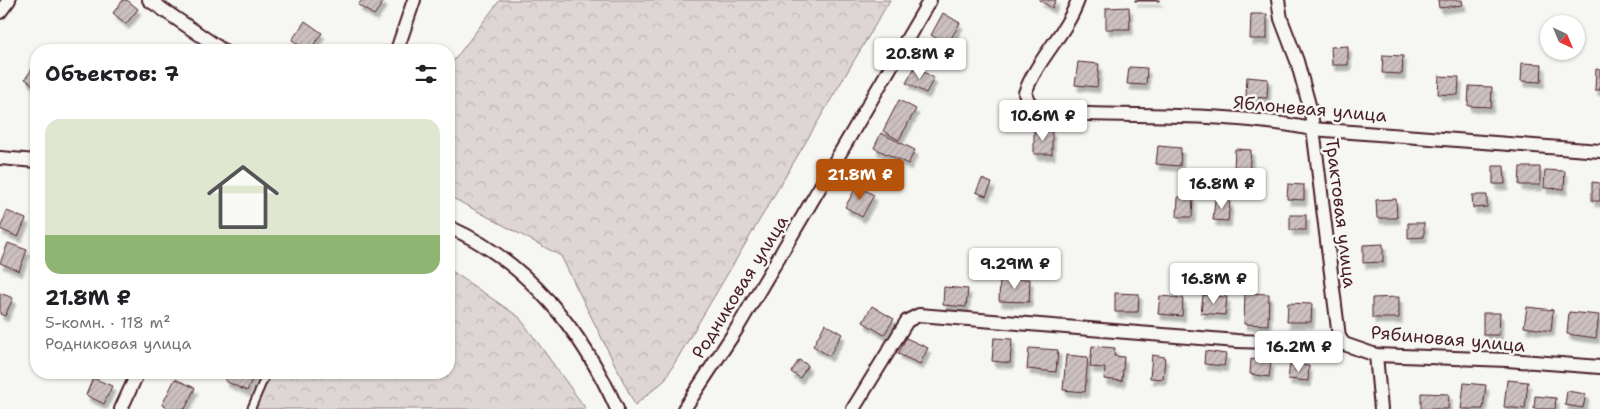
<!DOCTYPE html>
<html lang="ru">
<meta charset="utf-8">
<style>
:root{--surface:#fff;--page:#f2f2f2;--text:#202124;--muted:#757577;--line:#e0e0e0;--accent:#b45309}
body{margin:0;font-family:"Shantell Sans",sans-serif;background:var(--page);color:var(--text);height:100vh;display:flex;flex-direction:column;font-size:19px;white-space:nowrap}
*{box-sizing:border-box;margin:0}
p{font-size:16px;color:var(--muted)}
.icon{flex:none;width:28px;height:28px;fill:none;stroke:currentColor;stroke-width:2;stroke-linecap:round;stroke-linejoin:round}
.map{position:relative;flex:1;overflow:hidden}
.panel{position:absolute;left:30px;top:44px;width:425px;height:335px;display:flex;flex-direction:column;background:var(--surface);border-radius:20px;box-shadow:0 1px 4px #0004}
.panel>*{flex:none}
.needle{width:32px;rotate:136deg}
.controls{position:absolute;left:1540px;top:15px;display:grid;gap:10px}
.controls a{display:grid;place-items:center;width:45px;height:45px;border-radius:50%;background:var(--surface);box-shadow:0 1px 4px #0004;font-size:25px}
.price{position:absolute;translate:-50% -42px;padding:0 11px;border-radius:5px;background:#fff;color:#222;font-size:16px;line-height:32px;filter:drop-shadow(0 1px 2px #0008)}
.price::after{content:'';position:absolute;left:50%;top:30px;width:15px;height:11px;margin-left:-8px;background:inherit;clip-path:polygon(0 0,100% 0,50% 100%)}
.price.on{background:var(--accent);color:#fff}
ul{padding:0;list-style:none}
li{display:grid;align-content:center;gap:10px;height:265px;padding:0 15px}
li+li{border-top:1px solid var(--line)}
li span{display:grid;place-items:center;height:155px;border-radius:15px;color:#555}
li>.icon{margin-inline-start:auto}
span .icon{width:90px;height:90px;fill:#fffc;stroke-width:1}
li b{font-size:21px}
h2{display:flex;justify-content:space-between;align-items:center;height:60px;padding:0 15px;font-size:21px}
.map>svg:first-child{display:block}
</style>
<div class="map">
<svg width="1600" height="409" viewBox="0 0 1600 409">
<defs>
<pattern id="forest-crowns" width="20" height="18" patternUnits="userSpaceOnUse" patternTransform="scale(1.25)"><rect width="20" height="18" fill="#ddd6d5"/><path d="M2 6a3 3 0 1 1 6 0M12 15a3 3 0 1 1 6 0" fill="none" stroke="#bfb7b7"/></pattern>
<pattern id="building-hatch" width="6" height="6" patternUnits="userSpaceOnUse" patternTransform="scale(1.25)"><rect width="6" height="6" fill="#ccc1c0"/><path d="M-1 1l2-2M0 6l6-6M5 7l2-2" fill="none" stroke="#b1a5a5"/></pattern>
<filter id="shadow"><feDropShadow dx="3" dy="5.5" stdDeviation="1" flood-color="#0004"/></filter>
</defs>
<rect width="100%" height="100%" fill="#f6f6f2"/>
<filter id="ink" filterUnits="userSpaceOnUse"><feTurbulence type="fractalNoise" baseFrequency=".02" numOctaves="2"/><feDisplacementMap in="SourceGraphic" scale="10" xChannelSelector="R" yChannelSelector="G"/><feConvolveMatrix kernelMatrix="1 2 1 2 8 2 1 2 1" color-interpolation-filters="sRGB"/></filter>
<g filter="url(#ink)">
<!-- forest -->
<g fill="url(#forest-crowns)" stroke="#947a80">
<path d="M500 0H890L664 381 635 405 561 256 449 196V67Z"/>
<path d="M449 269 519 317 586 409H253L267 373 449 372Z"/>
</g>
<!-- building -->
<g fill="url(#building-hatch)" stroke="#4a1f2b" filter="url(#shadow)">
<path d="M123 0H127L138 9 126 24 113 13Z"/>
<path d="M362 0H382L384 1 374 15 358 5Z"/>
<path d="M1039 0H1056L1052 8Z"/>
<rect x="1135" y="0" width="24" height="1"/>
<path d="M1438 0H1462L1463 5 1439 8Z"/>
<path d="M1129 7 1130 29H1106V8Z"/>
<path d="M943 13 960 23 947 45 931 35Z"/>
<path d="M1251 14H1267V39H1250Z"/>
<path d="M305 21 322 33 310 50H306L292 40Z"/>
<path d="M1348 46V65H1332L1331 47Z"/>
<path d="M1383 55 1403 56 1402 74 1382 73Z"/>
<path d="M1078 62 1099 64 1097 87 1075 85Z"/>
<path d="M36 63V87L25 79Z"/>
<path d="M1522 63 1542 64 1541 82 1521 81Z"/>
<path d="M915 67 934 78 926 93 906 83Z"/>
<path d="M1129 67 1147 68 1146 85 1127 84Z"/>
<path d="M1596 69 1600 70V90H1595Z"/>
<path d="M1439 76 1459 77 1458 95 1438 94Z"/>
<path d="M1247 77 1268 79 1267 98 1246 97Z"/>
<path d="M1469 86 1492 87 1491 107 1468 106Z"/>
<path d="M899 100 916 109 899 140 883 131Z"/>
<rect x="1034" y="131" width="18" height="23"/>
<path d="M881 133 915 150 908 164 874 148Z"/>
<path d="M1158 146 1181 148 1180 166 1156 164Z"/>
<path d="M1235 149 1251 150 1249 170 1234 169Z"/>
<path d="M1493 166H1504L1505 184H1493Z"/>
<path d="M1520 167H1540V185H1519Z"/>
<path d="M1545 170 1565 171 1564 189 1544 188Z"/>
<path d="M982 179 992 183 986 196 976 192Z"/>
<path d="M1592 182 1600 183V201H1592Z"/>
<path d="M1288 184 1304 185V200L1287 199Z"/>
<path d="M857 186 874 195 862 217 845 207Z"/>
<path d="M1472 195H1487V207L1473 208Z"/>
<path d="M1178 197 1193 198 1192 217H1177Z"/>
<path d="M1396 199 1397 218H1377L1376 200Z"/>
<path d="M1215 200 1230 201 1228 221 1213 220Z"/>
<path d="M7 211 26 219 18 237 0 229Z"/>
<rect x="1290" y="215" width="16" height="15"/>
<path d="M1408 223H1424V237L1408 238Z"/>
<path d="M8 243 27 250 19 271 0 263Z"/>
<path d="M1383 244V262L1363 263V245Z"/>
<path d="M1000 279H1030L1029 302 999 301Z"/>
<path d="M944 287 968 289 966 307 943 305Z"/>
<path d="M0 293 13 298 5 316 0 314Z"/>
<path d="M1115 293 1139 294 1138 312H1115Z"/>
<path d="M1245 293 1269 294 1268 325 1244 324Z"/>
<path d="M1203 295 1227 297 1225 315 1201 313Z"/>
<path d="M1160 296 1183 298 1182 316 1158 314Z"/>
<path d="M1399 297V318H1372V298Z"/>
<path d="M1288 303 1312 304 1311 322H1287Z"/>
<path d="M872 306 894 319 884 335 863 322Z"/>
<path d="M1527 307 1553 310 1551 331 1524 327Z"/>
<path d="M1569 312 1599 315 1596 338 1567 334Z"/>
<path d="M1483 313H1500L1499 335H1483Z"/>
<path d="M825 324 842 334 829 356 813 346Z"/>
<path d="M906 338 928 348 920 364 898 354Z"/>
<path d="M994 338 1012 339 1010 363 992 361Z"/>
<path d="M1092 346 1115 348 1114 356 1124 357 1122 381 1104 379 1105 368 1090 367Z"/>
<path d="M1029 348 1058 350 1056 372 1027 369Z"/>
<path d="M1205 351 1226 354 1224 366 1204 364Z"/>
<path d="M1066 355 1088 357 1085 392 1063 390Z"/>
<path d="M1152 355 1165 357 1163 379 1150 378Z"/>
<path d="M1251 359 1271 362 1269 377 1250 374Z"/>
<path d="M799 360 808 365 800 378 791 372Z"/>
<path d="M1290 364 1309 366 1308 381 1288 379Z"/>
<path d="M229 372H255L247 391 225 381Z"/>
<path d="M93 378 112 386 104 404 86 395Z"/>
<path d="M175 379 195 388 185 409H170L162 405Z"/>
<path d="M1507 380 1528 382 1525 409 1504 407Z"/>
<path d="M1464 383 1486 385 1483 409H1461Z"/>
<path d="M1567 391 1586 394 1583 408 1565 405Z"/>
<path d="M1421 393 1449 394 1448 409H1421Z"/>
<path d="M1535 396 1556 398 1555 409H1534Z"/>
</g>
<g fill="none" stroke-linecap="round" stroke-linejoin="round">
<!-- service casing -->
<g stroke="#4a1f2b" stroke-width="10">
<path id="service" d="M251 409 267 372"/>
</g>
<!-- minor casing -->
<g stroke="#4a1f2b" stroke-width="16">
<g id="minor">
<path d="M149 0 222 50"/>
<path d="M1078 0C1066 34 1037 59 1025 93L1029 103 1045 112C1134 118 1225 111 1312 129L1600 151"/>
<path d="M1278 0 1281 19 1297 61 1311 112 1339 337 1344 344"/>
<path d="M0 12 9 0"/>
<path d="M397 50 414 0"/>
<path d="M0 158 36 161"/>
<path d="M449 227C528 262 582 331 617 409"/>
<path d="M1376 355 1381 409"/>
<path d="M121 409 138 372"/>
<path d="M684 409 736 330 930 0"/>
<path d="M853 409 907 321 919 315 1237 341 1344 344 1376 355 1507 360 1600 367"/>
</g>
</g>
<!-- service -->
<use href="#service" stroke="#f6f6f2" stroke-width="6"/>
<!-- minor -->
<use href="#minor" stroke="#f6f6f2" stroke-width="12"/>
</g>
</g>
<g text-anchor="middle" stroke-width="5" stroke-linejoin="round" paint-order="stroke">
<!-- street labels -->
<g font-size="18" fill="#4a1f2b" stroke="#f6f6f2">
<text transform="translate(1310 109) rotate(5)" y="6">Яблоневая улица</text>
<text transform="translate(1341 213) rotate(83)" y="6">Трактовая улица</text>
<text transform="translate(740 287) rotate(-58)" y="6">Родниковая улица</text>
<text transform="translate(1448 339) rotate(5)" y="6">Рябиновая улица</text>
</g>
</g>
</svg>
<div class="controls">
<a><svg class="needle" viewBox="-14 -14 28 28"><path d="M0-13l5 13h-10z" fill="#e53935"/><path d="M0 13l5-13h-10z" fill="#757577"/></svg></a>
</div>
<b class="price" style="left:920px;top:80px">20.8M ₽</b>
<b class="price" style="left:1043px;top:142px">10.6M ₽</b>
<b class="price on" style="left:860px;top:201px">21.8M ₽</b>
<b class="price" style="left:1222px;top:210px">16.8M ₽</b>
<b class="price" style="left:1015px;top:290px">9.29M ₽</b>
<b class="price" style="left:1214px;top:305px">16.8M ₽</b>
<b class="price" style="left:1299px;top:373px">16.2M ₽</b>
<section class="panel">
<h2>Объектов: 7<svg class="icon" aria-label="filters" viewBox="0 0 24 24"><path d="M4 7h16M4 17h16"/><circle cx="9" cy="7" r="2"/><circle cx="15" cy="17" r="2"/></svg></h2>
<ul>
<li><span style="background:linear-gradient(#dfe7d0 75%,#8fb573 0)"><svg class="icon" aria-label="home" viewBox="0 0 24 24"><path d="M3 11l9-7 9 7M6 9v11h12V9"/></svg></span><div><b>21.8M ₽</b><p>5-комн. · 118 m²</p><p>Родниковая улица</p></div></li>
</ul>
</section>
</div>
